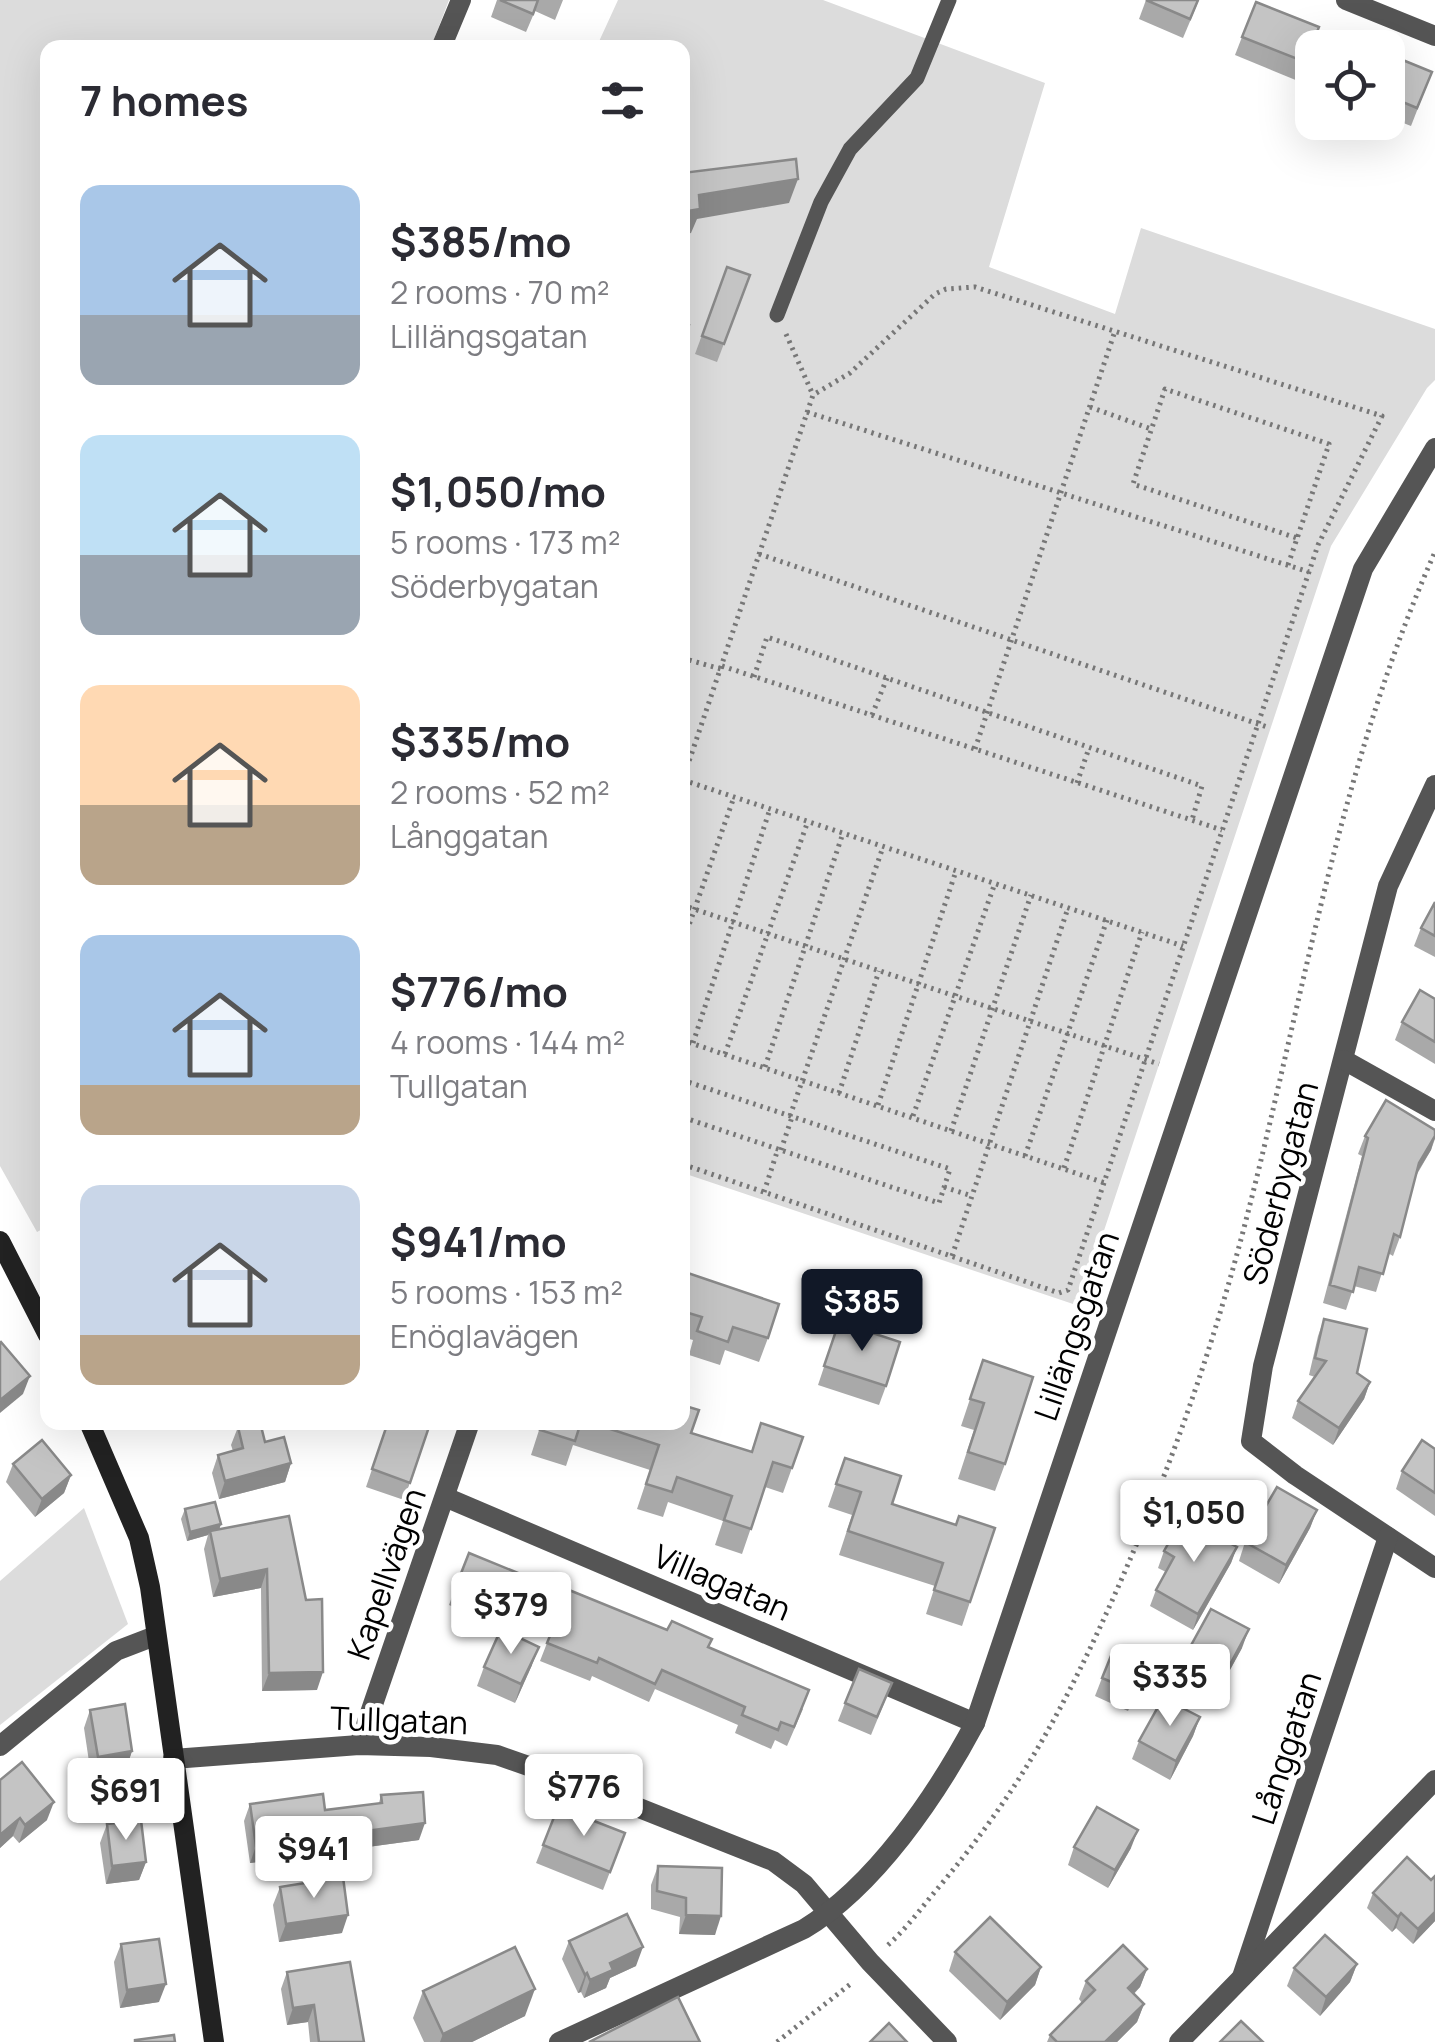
<!DOCTYPE html>
<meta charset="utf-8">
<style>
:root{--surface:#fff;--page:#f7f7f7;--text:#2b2b33;--muted:#7c7c81;--accent:#111827}
body{margin:0;font-family:Manrope,sans-serif;background:var(--page);color:var(--text);height:100vh;display:flex;flex-direction:column;font-size:38px;white-space:nowrap}
*{box-sizing:border-box;margin:0}
p{font-size:32px;color:var(--muted)}
.icon{flex:none;width:55px;height:55px;fill:none;stroke:currentColor;stroke-width:2;stroke-linecap:round;stroke-linejoin:round}
.map{position:relative;flex:1;overflow:hidden}
.sheet{position:absolute;left:40px;top:40px;width:650px;height:1390px;display:flex;flex-direction:column;background:var(--surface);border-radius:20px;box-shadow:0 10px 40px #0002}
.sheet>*{flex:none}
.controls{position:absolute;left:1295px;top:30px;display:grid;gap:20px}
.controls a{display:grid;place-items:center;width:110px;height:110px;border-radius:20px;background:var(--surface);box-shadow:0 10px 40px #0002;font-size:50px}
.price{position:absolute;translate:-50% -85px;padding:0 22px;border-radius:10px;background:#fff;color:#222;font-size:32px;line-height:65px;filter:drop-shadow(0 2px 5px #0008)}
.price::after{content:'';position:absolute;left:50%;top:60px;width:30px;height:22px;margin-left:-15px;background:inherit;clip-path:polygon(0 0,100% 0,50% 100%)}
.price.active{background:var(--accent);color:#fff}
ul{padding:0;list-style:none}
li{display:flex;align-items:center;gap:30px;height:250px;padding:0 40px}
li span{display:grid;place-items:center;flex:none;width:280px;height:200px;border-radius:20px;color:#555}
li>.icon{margin-inline-start:auto}
span .icon{width:120px;height:120px;fill:#fffc;stroke-width:1}
li b{font-size:42px}
h2{display:flex;justify-content:space-between;align-items:center;height:120px;padding:0 40px;font-size:42px}
.map>svg:first-child{display:block}
</style>
<div class="map">
<svg width="1435" height="2042" viewBox="0 0 1435 2042">
<rect width="100%" height="100%" fill="#fff"/>
<!-- green -->
<g fill="#dcdcdc">
<path d="M0 0H449L431 47 48 48V1226L37 1232 0 1166Z"/>
<path d="M618 0H823L1045 83 989 267 1115 314 1141 228 1435 329V380L1427 388 1331 546 1079 1306 683 1173 682 48H596Z"/>
<path d="M84 1508 128 1624 0 1725V1581Z"/>
</g>
<g fill="none" stroke-linecap="round" stroke-linejoin="round">
<!-- path -->
<g stroke="#777" stroke-width="5" stroke-dasharray="2.5 5" stroke-linecap="butt">
<path d="M786 334 813 395"/>
<path d="M1090 407 1151 429"/>
<path d="M807 412 1309 572"/>
<path d="M759 554 1270 728"/>
<path d="M1288 565 1329 444 1165 389 1133 484 1297 538"/>
<path d="M682 658 721 669"/>
<path d="M722 666 1222 830"/>
<path d="M754 677 767 637 1202 786 1192 820"/>
<path d="M872 715 887 678"/>
<path d="M975 749 1115 331"/>
<path d="M683 780 1183 946"/>
<path d="M682 782 813 395 850 373 935 294 946 289 975 287 1382 416 1318 545 1068 1290 1059 1293 682 1164"/>
<path d="M1077 783 1089 748"/>
<path d="M682 905 1159 1064"/>
<path d="M682 945 734 797"/>
<path d="M682 1040 1105 1183"/>
<path d="M693 1043 770 809"/>
<path d="M725 1054 808 821"/>
<path d="M765 1067 843 833"/>
<path d="M682 1080 950 1169 939 1203 682 1117"/>
<path d="M839 1093 879 971"/>
<path d="M878 1105 956 871"/>
<path d="M790 1116 883 847"/>
<path d="M913 1116 995 883"/>
<path d="M951 1131 1031 895"/>
<path d="M781 1150 792 1117"/>
<path d="M1025 1156 1107 920"/>
<path d="M1064 1168 1142 932"/>
<path d="M944 1187 972 1196"/>
<path d="M764 1192 778 1149"/>
<path d="M952 1256 1068 908"/>
<path d="M888 1945C907 1928 922 1907 938 1888 1007 1806 1050 1734 1095 1638 1157 1505 1208 1367 1245 1224 1303 1000 1340 765 1435 552"/>
<path d="M777 2042 853 1982"/>
</g>
<!-- lane -->
<path stroke="#555" stroke-width="15" d="M777 315 821 202 850 149 917 78 949 0"/>
<!-- street -->
<g stroke="#555" stroke-width="20">
<path d="M1346 0 1435 36"/>
<path d="M441 48 461 0"/>
<path d="M1435 785 1388 886 1263 1366 1251 1441 1295 1475 1435 1568"/>
<path d="M1344 1060 1435 1111"/>
<path d="M445 1497 975 1723"/>
<path d="M359 1745 470 1422"/>
<path d="M0 1746 116 1651 155 1636"/>
<path d="M173 1759 359 1745 431 1747 497 1755 571 1781 773 1861 804 1884 870 1962 947 2042"/>
<path d="M1242 1977 1388 1537"/>
<path d="M559 2042 804 1929C875 1886 936 1796 975 1723L1363 569 1435 448"/>
<path d="M1179 2042 1435 1780"/>
</g>
<!-- secondary -->
<g stroke="#222" stroke-width="20">
<path d="M0 1241 48 1335"/>
<path d="M89 1422 139 1538 150 1587 214 2042"/>
</g>
</g>
<!-- wall -->
<g fill="#a9a9a9">
<path d="M497 0H563L555 20 535 11 526 32 491 17Z"/>
<path d="M1146 0H1199L1183 38 1139 19Z"/>
<path d="M1242 37 1313 45 1298 81 1235 55Z"/>
<path d="M1388 54 1432 72 1411 126 1388 117Z"/>
<path d="M727 267 750 275 717 362 695 354Z"/>
<path d="M1435 902V957L1414 946 1421 928Z"/>
<path d="M1435 999V1064L1395 1040 1402 1022Z"/>
<path d="M1435 1130V1139L1431 1150 1416 1176 1400 1237 1393 1256 1388 1253 1376 1292 1354 1286 1346 1310 1323 1303 1362 1156 1358 1154 1365 1136Z"/>
<path d="M682 1271 768 1338 759 1362 725 1350 720 1365 689 1355 693 1340 682 1337Z"/>
<path d="M1324 1319 1357 1373 1370 1382 1364 1399 1333 1445 1292 1418 1298 1401 1315 1377 1309 1375 1318 1336Z"/>
<path d="M839 1322 886 1386 879 1405 818 1385Z"/>
<path d="M983 1360 1005 1464 995 1491 958 1479 974 1430 961 1426Z"/>
<path d="M377 1422H426L430 1424 404 1500 366 1487 386 1428 376 1425Z"/>
<path d="M537 1422H682L691 1433 751 1452 761 1423 803 1437 783 1493 765 1487 742 1554 715 1545 723 1521 668 1502 663 1517 637 1509 650 1470 573 1445 566 1466 531 1455 541 1424Z"/>
<path d="M238 1427 265 1442 291 1463 285 1482 219 1499 212 1473 218 1455 233 1451 231 1445Z"/>
<path d="M1435 1449V1516L1396 1489 1402 1471Z"/>
<path d="M845 1458 892 1504 955 1525 970 1602 962 1626 926 1614 935 1586 839 1555 852 1515 828 1507Z"/>
<path d="M13 1464 71 1475 64 1493 35 1517 6 1482Z"/>
<path d="M185 1509 221 1524 219 1529 289 1516 317 1690 262 1691 261 1588 213 1597 204 1549 208 1535 187 1541 181 1519Z"/>
<path d="M1317 1510 1310 1528 1279 1584 1239 1561 1245 1542Z"/>
<path d="M1237 1547 1231 1563 1193 1630 1150 1606 1156 1590 1166 1572 1158 1568 1164 1551Z"/>
<path d="M456 1586 511 1591 497 1625 449 1605Z"/>
<path d="M547 1643 709 1647 803 1709 787 1746 775 1740 771 1749 735 1733 738 1725 655 1689 649 1702 592 1676 590 1681 540 1661Z"/>
<path d="M1242 1648 1220 1688 1182 1667 1189 1649Z"/>
<path d="M532 1665 515 1703 477 1686 484 1667Z"/>
<path d="M1102 1678 1140 1684 1128 1711 1095 1696Z"/>
<path d="M885 1701 871 1735 838 1721 845 1703Z"/>
<path d="M90 1710 132 1751 126 1769 91 1775 84 1728Z"/>
<path d="M1200 1717 1193 1736 1170 1780 1132 1759 1139 1741Z"/>
<path d="M0 1780 47 1820 19 1843 13 1836 0 1848Z"/>
<path d="M381 1795 419 1840 250 1863 244 1821 250 1804 325 1810 379 1803Z"/>
<path d="M558 1807 625 1833 603 1890 536 1863Z"/>
<path d="M107 1824 146 1862 139 1880 106 1884 100 1843Z"/>
<path d="M1074 1847 1131 1848 1108 1888 1068 1865Z"/>
<path d="M658 1866 722 1868 715 1935 679 1934 680 1917 651 1909V1885Z"/>
<path d="M1435 1876V1921L1413 1944 1396 1928 1392 1932 1367 1908 1373 1893 1431 1880Z"/>
<path d="M280 1887 342 1933 279 1942 273 1905Z"/>
<path d="M569 1941 636 1966 610 1978 606 1988 584 1998 581 1992 578 1993 562 1959Z"/>
<path d="M121 1944 159 2002 120 2008 114 1962Z"/>
<path d="M955 1952 1041 1967 1035 1985 1000 2020 949 1971Z"/>
<path d="M1357 1964 1350 1982 1320 2016 1287 1986 1294 1968Z"/>
<path d="M1147 1969 1140 1987 1134 1994 1144 2004 1137 2022 1117 2042H1047L1050 2035 1082 2003 1079 1999 1086 1981Z"/>
<path d="M287 1972 364 2042H310L308 2022 287 2025 281 1989Z"/>
<path d="M423 1991 525 2016 472 2042H424L413 2018Z"/>
</g>
<!-- shaded-wall -->
<g fill="#898989">
<path d="M798 179 789 203 697 219 691 233 682 235V212L699 195Z"/>
<path d="M1435 1136 1431 1150 1412 1181 1419 1163Z"/>
<path d="M30 1376 23 1394 0 1413V1400Z"/>
<path d="M1370 1382 1364 1399 1333 1445 1339 1428Z"/>
<path d="M291 1463 285 1482 219 1499 225 1481Z"/>
<path d="M71 1475 64 1493 35 1517 42 1499Z"/>
<path d="M1317 1510 1310 1528 1279 1584 1286 1565Z"/>
<path d="M221 1524 218 1533 210 1531 208 1535 187 1541 190 1532Z"/>
<path d="M1237 1547 1231 1563 1193 1630 1198 1614Z"/>
<path d="M267 1569 261 1588 213 1597 220 1579Z"/>
<path d="M1249 1629 1242 1648 1220 1688 1227 1670Z"/>
<path d="M539 1647 532 1665 515 1703 521 1684Z"/>
<path d="M323 1672 317 1690 262 1691 269 1673Z"/>
<path d="M1200 1717 1193 1736 1170 1780 1176 1761Z"/>
<path d="M132 1751 126 1769 91 1775 98 1757Z"/>
<path d="M54 1802 47 1820 19 1843 25 1825Z"/>
<path d="M20 1818 13 1836 0 1848V1835Z"/>
<path d="M425 1823 419 1840 250 1863 256 1846Z"/>
<path d="M1138 1830 1131 1848 1108 1888 1115 1870Z"/>
<path d="M146 1862 139 1880 106 1884 112 1866Z"/>
<path d="M1435 1912V1921L1413 1944 1418 1929Z"/>
<path d="M1401 1913 1396 1928 1392 1932 1398 1917Z"/>
<path d="M348 1915 342 1933 279 1942 286 1924Z"/>
<path d="M686 1915 721 1916 715 1935 679 1934Z"/>
<path d="M643 1947 636 1966 610 1978 606 1988 584 1998 590 1980 610 1963Z"/>
<path d="M1357 1964 1350 1982 1320 2016 1326 1997Z"/>
<path d="M1041 1967 1035 1985 1000 2020 1007 2002Z"/>
<path d="M1147 1969 1140 1987 1121 2006 1128 1988Z"/>
<path d="M587 1973 581 1992 578 1993 585 1975Z"/>
<path d="M166 1984 159 2002 120 2008 127 1990Z"/>
<path d="M535 1989 525 2016 472 2042H440L443 2034Z"/>
<path d="M1144 2004 1137 2022 1117 2042H1105Z"/>
<path d="M314 2005 308 2022 287 2025 293 2008Z"/>
</g>
<!-- building -->
<g fill="#c4c4c4" stroke="#898989" stroke-width="2.5">
<path d="M500 0H538L533 14Z"/>
<path d="M1146 0H1198L1190 19Z"/>
<path d="M1256 2 1319 27 1305 62 1242 37Z"/>
<path d="M479 42 492 48H477Z"/>
<path d="M1388 54 1432 72 1417 108 1388 96Z"/>
<path d="M796 159 798 179 699 195 700 209 682 212V173Z"/>
<path d="M727 267 750 275 724 344 702 336Z"/>
<path d="M682 322 689 325 682 345Z"/>
<path d="M1435 902V936L1421 928Z"/>
<path d="M1420 990 1435 999V1042L1402 1022Z"/>
<path d="M1386 1100 1435 1130V1136L1419 1163 1400 1237 1394 1234 1383 1274 1359 1267 1353 1292 1330 1285 1368 1138 1365 1136Z"/>
<path d="M682 1271 779 1304 768 1338 733 1327 728 1342 697 1331 702 1317 682 1311Z"/>
<path d="M1324 1319 1367 1329 1357 1373 1370 1382 1339 1428 1298 1401 1326 1361 1315 1358Z"/>
<path d="M839 1322 900 1342 886 1386 824 1366Z"/>
<path d="M1 1342 30 1376 0 1400V1343Z"/>
<path d="M983 1360 1033 1377 1005 1464 968 1452 984 1403 970 1399Z"/>
<path d="M682 1405 699 1410 691 1433 752 1452 761 1423 803 1437 792 1468 773 1462 751 1529 724 1520 732 1496 677 1477 672 1492 646 1484 659 1445 589 1422H682Z"/>
<path d="M253 1422H260L265 1442 284 1437 291 1463 225 1481 218 1455 243 1448 238 1427Z"/>
<path d="M388 1422H426L430 1424 410 1483 372 1469Z"/>
<path d="M542 1422H581L575 1441 540 1430Z"/>
<path d="M42 1440 71 1475 42 1499 13 1464Z"/>
<path d="M1422 1440 1435 1449V1493L1402 1471Z"/>
<path d="M845 1458 901 1476 892 1504 956 1525 959 1516 995 1528 970 1602 934 1590 943 1563 848 1531 861 1492 836 1484Z"/>
<path d="M1277 1487 1317 1510 1286 1565 1245 1542Z"/>
<path d="M215 1502 221 1524 190 1532 185 1509Z"/>
<path d="M289 1516 306 1600 322 1599 323 1672 269 1673 267 1569 220 1579 210 1531Z"/>
<path d="M1183 1518 1237 1547 1198 1614 1156 1590 1174 1557 1164 1551Z"/>
<path d="M469 1553 518 1573 504 1607 456 1586Z"/>
<path d="M569 1590 667 1630 672 1621 712 1639 708 1647 809 1690 794 1727 781 1722 778 1730 742 1715 745 1707 662 1670 655 1684 599 1658 597 1663 547 1643Z"/>
<path d="M1211 1609 1249 1629 1227 1670 1189 1649Z"/>
<path d="M501 1629 539 1647 521 1684 484 1667Z"/>
<path d="M1113 1651 1146 1665 1135 1692 1102 1678Z"/>
<path d="M859 1669 892 1683 877 1717 845 1703Z"/>
<path d="M1163 1698 1200 1717 1176 1761 1139 1741Z"/>
<path d="M125 1704 132 1751 98 1757 90 1710Z"/>
<path d="M22 1762 54 1802 25 1825 20 1818 0 1835V1780Z"/>
<path d="M423 1792 425 1823 256 1846 250 1804 323 1794 325 1810 382 1803 381 1795Z"/>
<path d="M558 1807 625 1833 610 1872 543 1845Z"/>
<path d="M1097 1807 1138 1830 1115 1870 1074 1847Z"/>
<path d="M141 1820 146 1862 112 1866 107 1824Z"/>
<path d="M1407 1857 1431 1880 1435 1876V1912L1418 1929 1401 1913 1398 1917 1373 1893Z"/>
<path d="M658 1866 722 1868 721 1916 686 1915V1898L657 1891Z"/>
<path d="M343 1877 348 1915 286 1924 280 1887Z"/>
<path d="M627 1914 643 1947 610 1963 613 1970 590 1980 587 1973 585 1975 569 1941Z"/>
<path d="M990 1917 1041 1967 1007 2002 955 1952Z"/>
<path d="M1325 1935 1357 1964 1326 1997 1294 1968Z"/>
<path d="M159 1939 166 1984 127 1990 121 1944Z"/>
<path d="M1123 1945 1147 1969 1128 1988 1144 2004 1105 2042H1057L1050 2035 1095 1990 1086 1981Z"/>
<path d="M515 1947 535 1989 443 2034 423 1991Z"/>
<path d="M350 1962 364 2042H319L314 2005 293 2008 287 1972Z"/>
<path d="M678 1997 700 2042H589Z"/>
<path d="M1241 2021 1263 2042H1220Z"/>
<path d="M889 2023 907 2042H870Z"/>
<path d="M174 2035 175 2042H135V2040Z"/>
</g>
<g text-anchor="middle" stroke-width="9" stroke-linejoin="round" paint-order="stroke">
<!-- street labels -->
<g font-size="32" fill="#000" stroke="#fff">
<text transform="translate(1281 1183) rotate(-75)" y="11">Söderbygatan</text>
<text transform="translate(1077 1326) rotate(-71)" y="11">Lillängsgatan</text>
<text transform="translate(387 1574) rotate(-71)" y="11">Kapellvägen</text>
<text transform="translate(722 1583) rotate(23)" y="11">Villagatan</text>
<text transform="translate(399 1721) rotate(2)" y="11">Tullgatan</text>
<text transform="translate(1287 1748) rotate(-72)" y="11">Långgatan</text>
</g>
</g>
</svg>
<div class="controls">
<a><svg class="icon" aria-label="locate" viewBox="0 0 24 24"><circle cx="12" cy="12" r="6"/><path d="M12 2v4M12 18v4M2 12h4M18 12h4"/></svg></a>
</div>
<b class="price active" style="left:862px;top:1354px">$385</b>
<b class="price" style="left:1194px;top:1565px">$1,050</b>
<b class="price" style="left:511px;top:1657px">$379</b>
<b class="price" style="left:1170px;top:1729px">$335</b>
<b class="price" style="left:584px;top:1839px">$776</b>
<b class="price" style="left:126px;top:1843px">$691</b>
<b class="price" style="left:314px;top:1901px">$941</b>
<section class="sheet">
<h2>7 homes<svg class="icon" aria-label="filters" viewBox="0 0 24 24"><path d="M4 7h16M4 17h16"/><circle cx="9" cy="7" r="2"/><circle cx="15" cy="17" r="2"/></svg></h2>
<ul>
<li><span style="background:linear-gradient(#a9c7e8 65%,#9aa5b1 0)"><svg class="icon" aria-label="home" viewBox="0 0 24 24"><path d="M3 11l9-7 9 7M6 9v11h12V9"/></svg></span><div><b>$385/mo</b><p>2 rooms · 70 m²</p><p>Lillängsgatan</p></div></li>
<li><span style="background:linear-gradient(#bfe0f5 60%,#9aa5b1 0)"><svg class="icon" aria-label="home" viewBox="0 0 24 24"><path d="M3 11l9-7 9 7M6 9v11h12V9"/></svg></span><div><b>$1,050/mo</b><p>5 rooms · 173 m²</p><p>Söderbygatan</p></div></li>
<li><span style="background:linear-gradient(#ffd9b3 60%,#b9a48a 0)"><svg class="icon" aria-label="home" viewBox="0 0 24 24"><path d="M3 11l9-7 9 7M6 9v11h12V9"/></svg></span><div><b>$335/mo</b><p>2 rooms · 52 m²</p><p>Långgatan</p></div></li>
<li><span style="background:linear-gradient(#a9c7e8 75%,#b9a48a 0)"><svg class="icon" aria-label="home" viewBox="0 0 24 24"><path d="M3 11l9-7 9 7M6 9v11h12V9"/></svg></span><div><b>$776/mo</b><p>4 rooms · 144 m²</p><p>Tullgatan</p></div></li>
<li><span style="background:linear-gradient(#c9d6e8 75%,#b9a48a 0)"><svg class="icon" aria-label="home" viewBox="0 0 24 24"><path d="M3 11l9-7 9 7M6 9v11h12V9"/></svg></span><div><b>$941/mo</b><p>5 rooms · 153 m²</p><p>Enöglavägen</p></div></li>
</ul>
</section>
</div>
